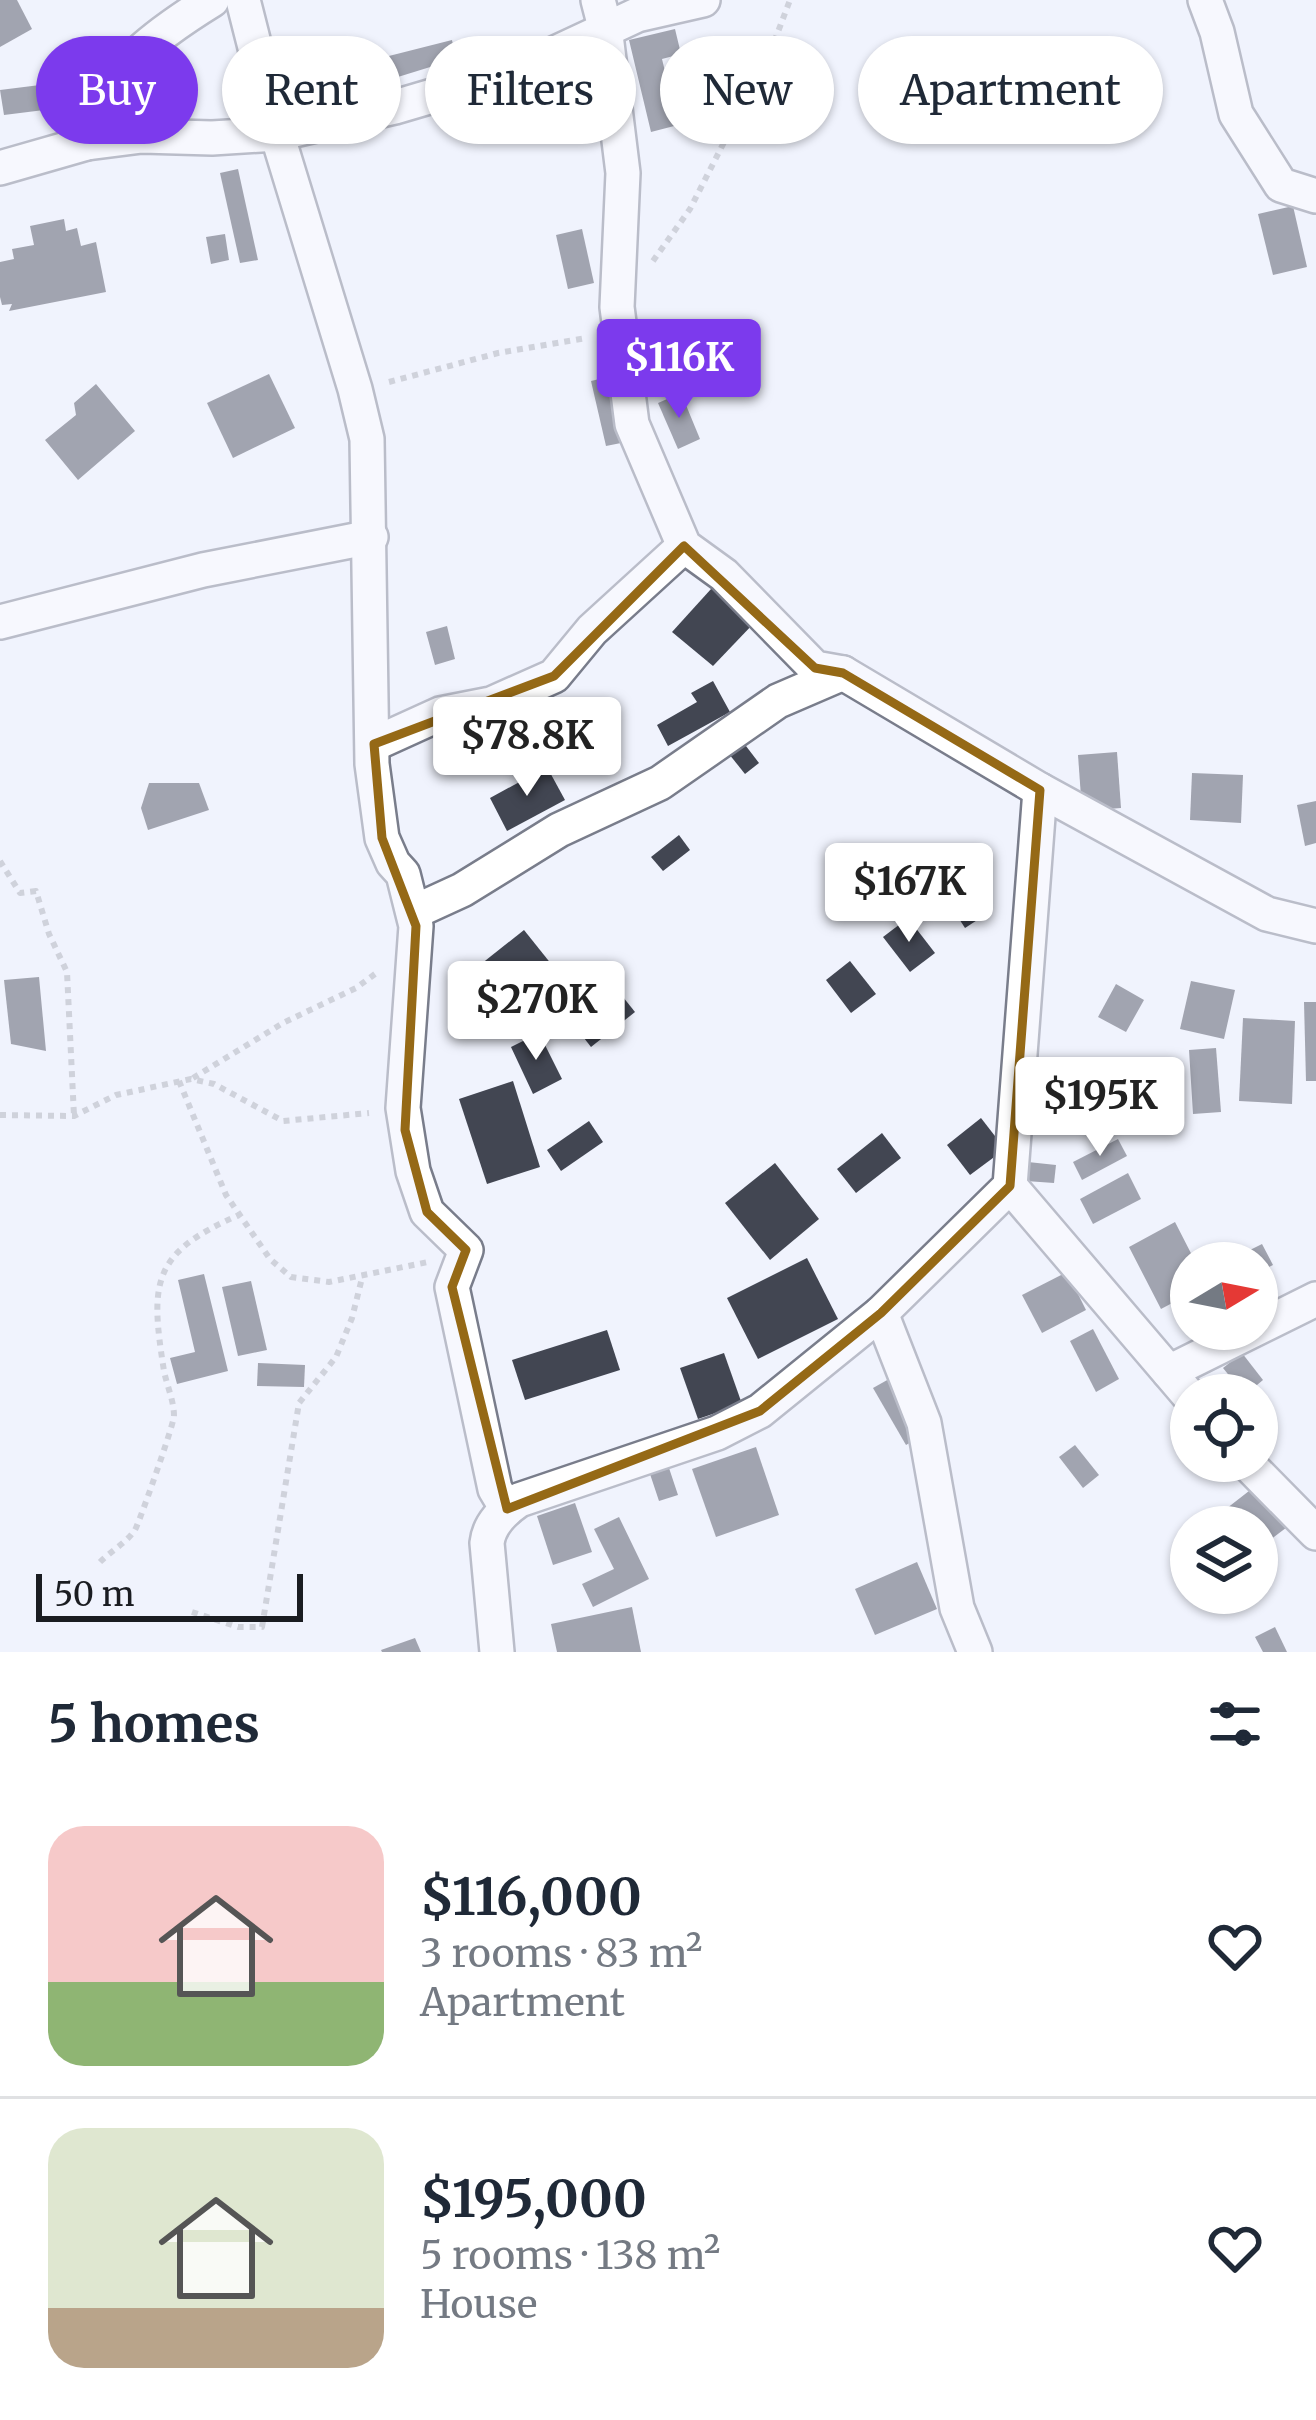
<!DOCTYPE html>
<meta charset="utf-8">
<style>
:root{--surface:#fff;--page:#f2f2f3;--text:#1f2937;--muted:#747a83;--line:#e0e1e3;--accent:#7c3aed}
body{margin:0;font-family:Merriweather,serif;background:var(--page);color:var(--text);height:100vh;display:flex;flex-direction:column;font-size:45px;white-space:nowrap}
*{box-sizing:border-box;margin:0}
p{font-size:39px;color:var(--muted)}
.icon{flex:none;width:66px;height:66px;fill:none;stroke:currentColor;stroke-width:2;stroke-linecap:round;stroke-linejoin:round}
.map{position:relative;height:1652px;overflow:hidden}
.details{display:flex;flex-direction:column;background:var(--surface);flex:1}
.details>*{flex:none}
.hud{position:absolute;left:36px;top:36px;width:1245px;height:108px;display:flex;gap:24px}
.needle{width:78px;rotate:80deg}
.controls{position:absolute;left:1170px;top:1242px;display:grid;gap:24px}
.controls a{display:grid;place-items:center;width:108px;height:108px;border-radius:50%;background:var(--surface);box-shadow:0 3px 9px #0004;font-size:60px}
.scale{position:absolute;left:36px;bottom:30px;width:267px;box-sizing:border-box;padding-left:12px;border:6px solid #1a1c21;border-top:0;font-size:33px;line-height:42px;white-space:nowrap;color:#1a1c21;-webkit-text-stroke:9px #f0f3fd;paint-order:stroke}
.price{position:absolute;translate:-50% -102px;padding:0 27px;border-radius:12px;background:#fff;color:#222;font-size:39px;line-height:78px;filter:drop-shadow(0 3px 6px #0008)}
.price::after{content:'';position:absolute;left:50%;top:72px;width:36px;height:27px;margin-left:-18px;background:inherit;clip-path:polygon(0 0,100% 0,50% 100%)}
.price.selected{background:var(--accent);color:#fff}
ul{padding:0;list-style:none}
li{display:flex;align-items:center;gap:36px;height:300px;padding:0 48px}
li+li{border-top:3px solid var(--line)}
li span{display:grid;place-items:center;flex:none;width:336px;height:240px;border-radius:36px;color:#555}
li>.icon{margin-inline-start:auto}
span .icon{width:144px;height:144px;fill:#fffc;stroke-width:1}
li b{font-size:51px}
h2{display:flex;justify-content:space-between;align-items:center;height:144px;padding:0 48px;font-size:51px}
.pill{padding:0 42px;border-radius:54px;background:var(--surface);box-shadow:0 3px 9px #0004;font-size:42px;line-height:108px}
.pill.selected{background:var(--accent);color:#fff}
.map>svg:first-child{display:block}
</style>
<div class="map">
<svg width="1316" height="1652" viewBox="0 0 1316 1652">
<rect width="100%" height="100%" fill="#f0f3fd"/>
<!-- building -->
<g fill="#424652">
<path d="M0 0H17L32 29 0 47Z"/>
<path d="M675 29 681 54 662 59 678 125 651 132 629 40Z"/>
<path d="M452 40 456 59 385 81 381 58Z"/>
<path d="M56 83 60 108 4 115 0 90Z"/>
<path d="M238 169 258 260 240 263 220 173Z"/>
<path d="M1293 206 1307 267 1273 275 1258 214Z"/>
<path d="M64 219 66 231 77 228 81 246 96 242 106 292 9 311 12 304 2 305 0 297V262L14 259 12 249 34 245 30 226Z"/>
<path d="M582 229 594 283 568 289 556 235Z"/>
<path d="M225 234 229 260 211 264 206 237Z"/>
<path d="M269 374 295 428 233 458 207 403Z"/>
<path d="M616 375 631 441 606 446 591 381Z"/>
<path d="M96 384 135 431 78 480 45 440 76 415 74 403Z"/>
<path d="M681 393 700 439 678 449 658 403Z"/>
<path d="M721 578 755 622 713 666 672 632Z"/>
<path d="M447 626 455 659 435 665 426 632Z"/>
<path d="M713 681 730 712 668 746 657 725 697 702 691 693Z"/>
<path d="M736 733 759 763 745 774 721 744Z"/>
<path d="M1117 752 1121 808 1082 811 1078 755Z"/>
<path d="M547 767 565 800 507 831 490 798Z"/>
<path d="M1192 773 1243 775 1241 823 1190 820Z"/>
<path d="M149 783H199L209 810 148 830 141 808Z"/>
<path d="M1316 801V843L1305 846 1297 805Z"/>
<path d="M679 835 690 850 663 871 651 857Z"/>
<path d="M975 898 985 915 965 928 954 911Z"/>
<path d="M908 918 935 953 910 972 883 937Z"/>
<path d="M524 930 572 990 520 1033 471 972Z"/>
<path d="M850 961 876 994 851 1013 826 980Z"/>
<path d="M603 972 635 1012 591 1047 560 1007Z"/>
<path d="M39 977 46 1051 11 1044 4 980Z"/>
<path d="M1191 981 1235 990 1224 1039 1180 1029Z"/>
<path d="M1116 984 1144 1000 1126 1032 1098 1017Z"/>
<path d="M1304 1002H1316V1081H1306Z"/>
<path d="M1243 1018 1295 1021 1292 1104 1239 1101Z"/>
<path d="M539 1033 562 1079 533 1094 511 1047Z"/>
<path d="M1216 1048 1221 1112 1193 1114 1189 1050Z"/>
<path d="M513 1081 540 1167 487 1184 459 1099Z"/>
<path d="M981 1118 1005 1149 970 1175 947 1145Z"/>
<path d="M589 1121 603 1142 561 1171 547 1150Z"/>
<path d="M882 1133 901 1158 856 1193 837 1169Z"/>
<path d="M1118 1139 1127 1156 1082 1180 1073 1162Z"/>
<path d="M1028 1162 1056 1165 1054 1183 1026 1181Z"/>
<path d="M775 1163 819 1219 770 1260 725 1203Z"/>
<path d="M1128 1173 1141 1199 1093 1224 1080 1199Z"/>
<path d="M1175 1222 1196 1263H1191V1293L1161 1309 1129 1247Z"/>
<path d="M1262 1244 1273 1265 1257 1273V1263H1244L1240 1255Z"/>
<path d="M807 1258 838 1319 758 1359 727 1298Z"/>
<path d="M1067 1272 1086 1310 1042 1333 1022 1295Z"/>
<path d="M204 1274 228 1371 177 1384 170 1358 195 1352 178 1280Z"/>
<path d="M251 1281 267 1350 238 1356 222 1287Z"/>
<path d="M1093 1329 1119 1379 1096 1392 1070 1341Z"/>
<path d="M607 1330 620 1370 525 1400 512 1360Z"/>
<path d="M724 1353 742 1404 698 1419 680 1368Z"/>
<path d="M1242 1353 1263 1380 1245 1395 1223 1368Z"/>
<path d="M258 1363 305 1365 304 1387 257 1386Z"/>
<path d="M889 1379 923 1435 906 1445 873 1388Z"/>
<path d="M1075 1445 1099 1475 1083 1488 1059 1457Z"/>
<path d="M756 1447 779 1515 716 1537 692 1469Z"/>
<path d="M667 1462 678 1495 659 1501 648 1468Z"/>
<path d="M1267 1477 1299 1518 1257 1550V1527H1233L1222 1512Z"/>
<path d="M575 1503 592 1552 553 1565 537 1516Z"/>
<path d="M619 1517 649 1579 593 1607 582 1584 614 1569 594 1529Z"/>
<path d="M917 1562 937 1609 875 1635 855 1589Z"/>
<path d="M632 1607 641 1652H557L551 1624Z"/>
<path d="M1275 1627 1287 1652H1263L1255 1637Z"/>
<path d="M415 1638 421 1652H382L381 1650Z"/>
</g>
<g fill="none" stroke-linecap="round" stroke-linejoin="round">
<!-- street casing -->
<g stroke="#797d8b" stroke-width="38">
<g id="street">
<path d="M243 0 277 134 355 389 367 439 372 764 382 838 393 863 403 874 416 926 403 1108 413 1171 427 1212 466 1250 452 1287 495 1489 507 1509"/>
<path d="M598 0 605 27 623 173 617 307 632 424 684 546 724 575 815 668 843 673 1040 790 1267 914 1316 926"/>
<path d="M1205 0 1217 32 1236 114 1281 185 1316 196"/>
<path d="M87 143C99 74 157 34 212 0"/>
<path d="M0 168 87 143 142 136 212 138 277 134 395 107 517 71 637 15 703 0"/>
<path d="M0 622 203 570 371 537"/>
<path d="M374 744 440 714 491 704 554 676 592 630 684 546"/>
<path d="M414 912 462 890 559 830 660 783 778 701 843 673"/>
<path d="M1010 1186 1191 1398"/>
<path d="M881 1313 924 1423 957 1608 975 1652"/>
<path d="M1169 1372 1316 1299"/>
<path d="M1245 1461 1316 1533"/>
<path d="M497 1652 487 1543C489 1524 503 1511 519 1500L717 1433 760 1411 881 1313 1010 1186 1040 790"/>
</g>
</g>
<!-- path -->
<g stroke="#a7aab2" stroke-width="6" stroke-dasharray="6 6" stroke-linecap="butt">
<path d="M653 261 690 209 742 107 752 80 770 53 790 0"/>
<path d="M389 382 498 353 586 338"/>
<path d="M0 861 20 893 36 891 49 934 67 972 74 1116"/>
<path d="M193 1078 283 1023 356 988 379 971"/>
<path d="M179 1081 226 1195 270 1259 291 1277 329 1282 428 1262"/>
<path d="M0 1115 74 1116 116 1095 191 1079 214 1084 283 1121 369 1113"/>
<path d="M100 1562C111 1551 126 1543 135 1530 139 1523 174 1424 174 1416 174 1401 167 1386 164 1371 150 1283 151 1253 239 1215"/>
<path d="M192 1612 238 1627H262L299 1403 336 1357 352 1318 362 1278"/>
</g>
<!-- street -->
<use href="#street" stroke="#fff" stroke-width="33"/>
</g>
<!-- marked area -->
<path d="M0 0H1316V1652H0ZM684 546 815 668 843 673 1040 790 1010 1186 881 1313 760 1411 507 1509 452 1287 466 1250 427 1212 405 1130 416 926 382 838 374 744 554 676Z" fill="#f0f3fd" fill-opacity=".55" fill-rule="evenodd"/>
<path fill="none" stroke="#956916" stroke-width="9" stroke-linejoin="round" d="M684 546 815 668 843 673 1040 790 1010 1186 881 1313 760 1411 507 1509 452 1287 466 1250 427 1212 405 1130 416 926 382 838 374 744 554 676Z"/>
</svg>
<div class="controls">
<a><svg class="needle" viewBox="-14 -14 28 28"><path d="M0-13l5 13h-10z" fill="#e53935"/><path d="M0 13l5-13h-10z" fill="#747a83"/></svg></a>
<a><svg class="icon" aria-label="locate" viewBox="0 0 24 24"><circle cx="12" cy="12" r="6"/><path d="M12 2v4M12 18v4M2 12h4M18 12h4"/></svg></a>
<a><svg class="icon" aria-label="layers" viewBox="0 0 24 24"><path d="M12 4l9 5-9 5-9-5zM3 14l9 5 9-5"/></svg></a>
</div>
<div class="scale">50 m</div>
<b class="price selected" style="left:679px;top:421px">$116K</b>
<b class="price" style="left:527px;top:799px">$78.8K</b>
<b class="price" style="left:909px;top:945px">$167K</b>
<b class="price" style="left:536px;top:1063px">$270K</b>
<b class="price" style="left:1100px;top:1159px">$195K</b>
<div class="hud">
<a class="pill selected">Buy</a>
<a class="pill">Rent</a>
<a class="pill">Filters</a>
<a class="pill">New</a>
<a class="pill">Apartment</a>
</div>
</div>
<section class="details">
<h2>5 homes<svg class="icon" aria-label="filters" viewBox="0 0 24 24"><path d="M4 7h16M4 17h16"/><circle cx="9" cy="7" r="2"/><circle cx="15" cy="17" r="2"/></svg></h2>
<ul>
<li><span style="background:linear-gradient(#f6c9c9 65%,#8fb573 0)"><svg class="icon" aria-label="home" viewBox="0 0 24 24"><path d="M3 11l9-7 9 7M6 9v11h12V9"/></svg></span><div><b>$116,000</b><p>3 rooms · 83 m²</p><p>Apartment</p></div><svg class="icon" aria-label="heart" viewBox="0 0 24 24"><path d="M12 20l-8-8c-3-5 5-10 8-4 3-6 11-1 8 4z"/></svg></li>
<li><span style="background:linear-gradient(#dfe7d0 75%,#b9a48a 0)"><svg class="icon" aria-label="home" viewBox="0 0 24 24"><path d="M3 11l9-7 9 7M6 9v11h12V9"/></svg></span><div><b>$195,000</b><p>5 rooms · 138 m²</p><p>House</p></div><svg class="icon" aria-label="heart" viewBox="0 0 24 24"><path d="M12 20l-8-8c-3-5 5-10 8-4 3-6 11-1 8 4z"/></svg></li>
</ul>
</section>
